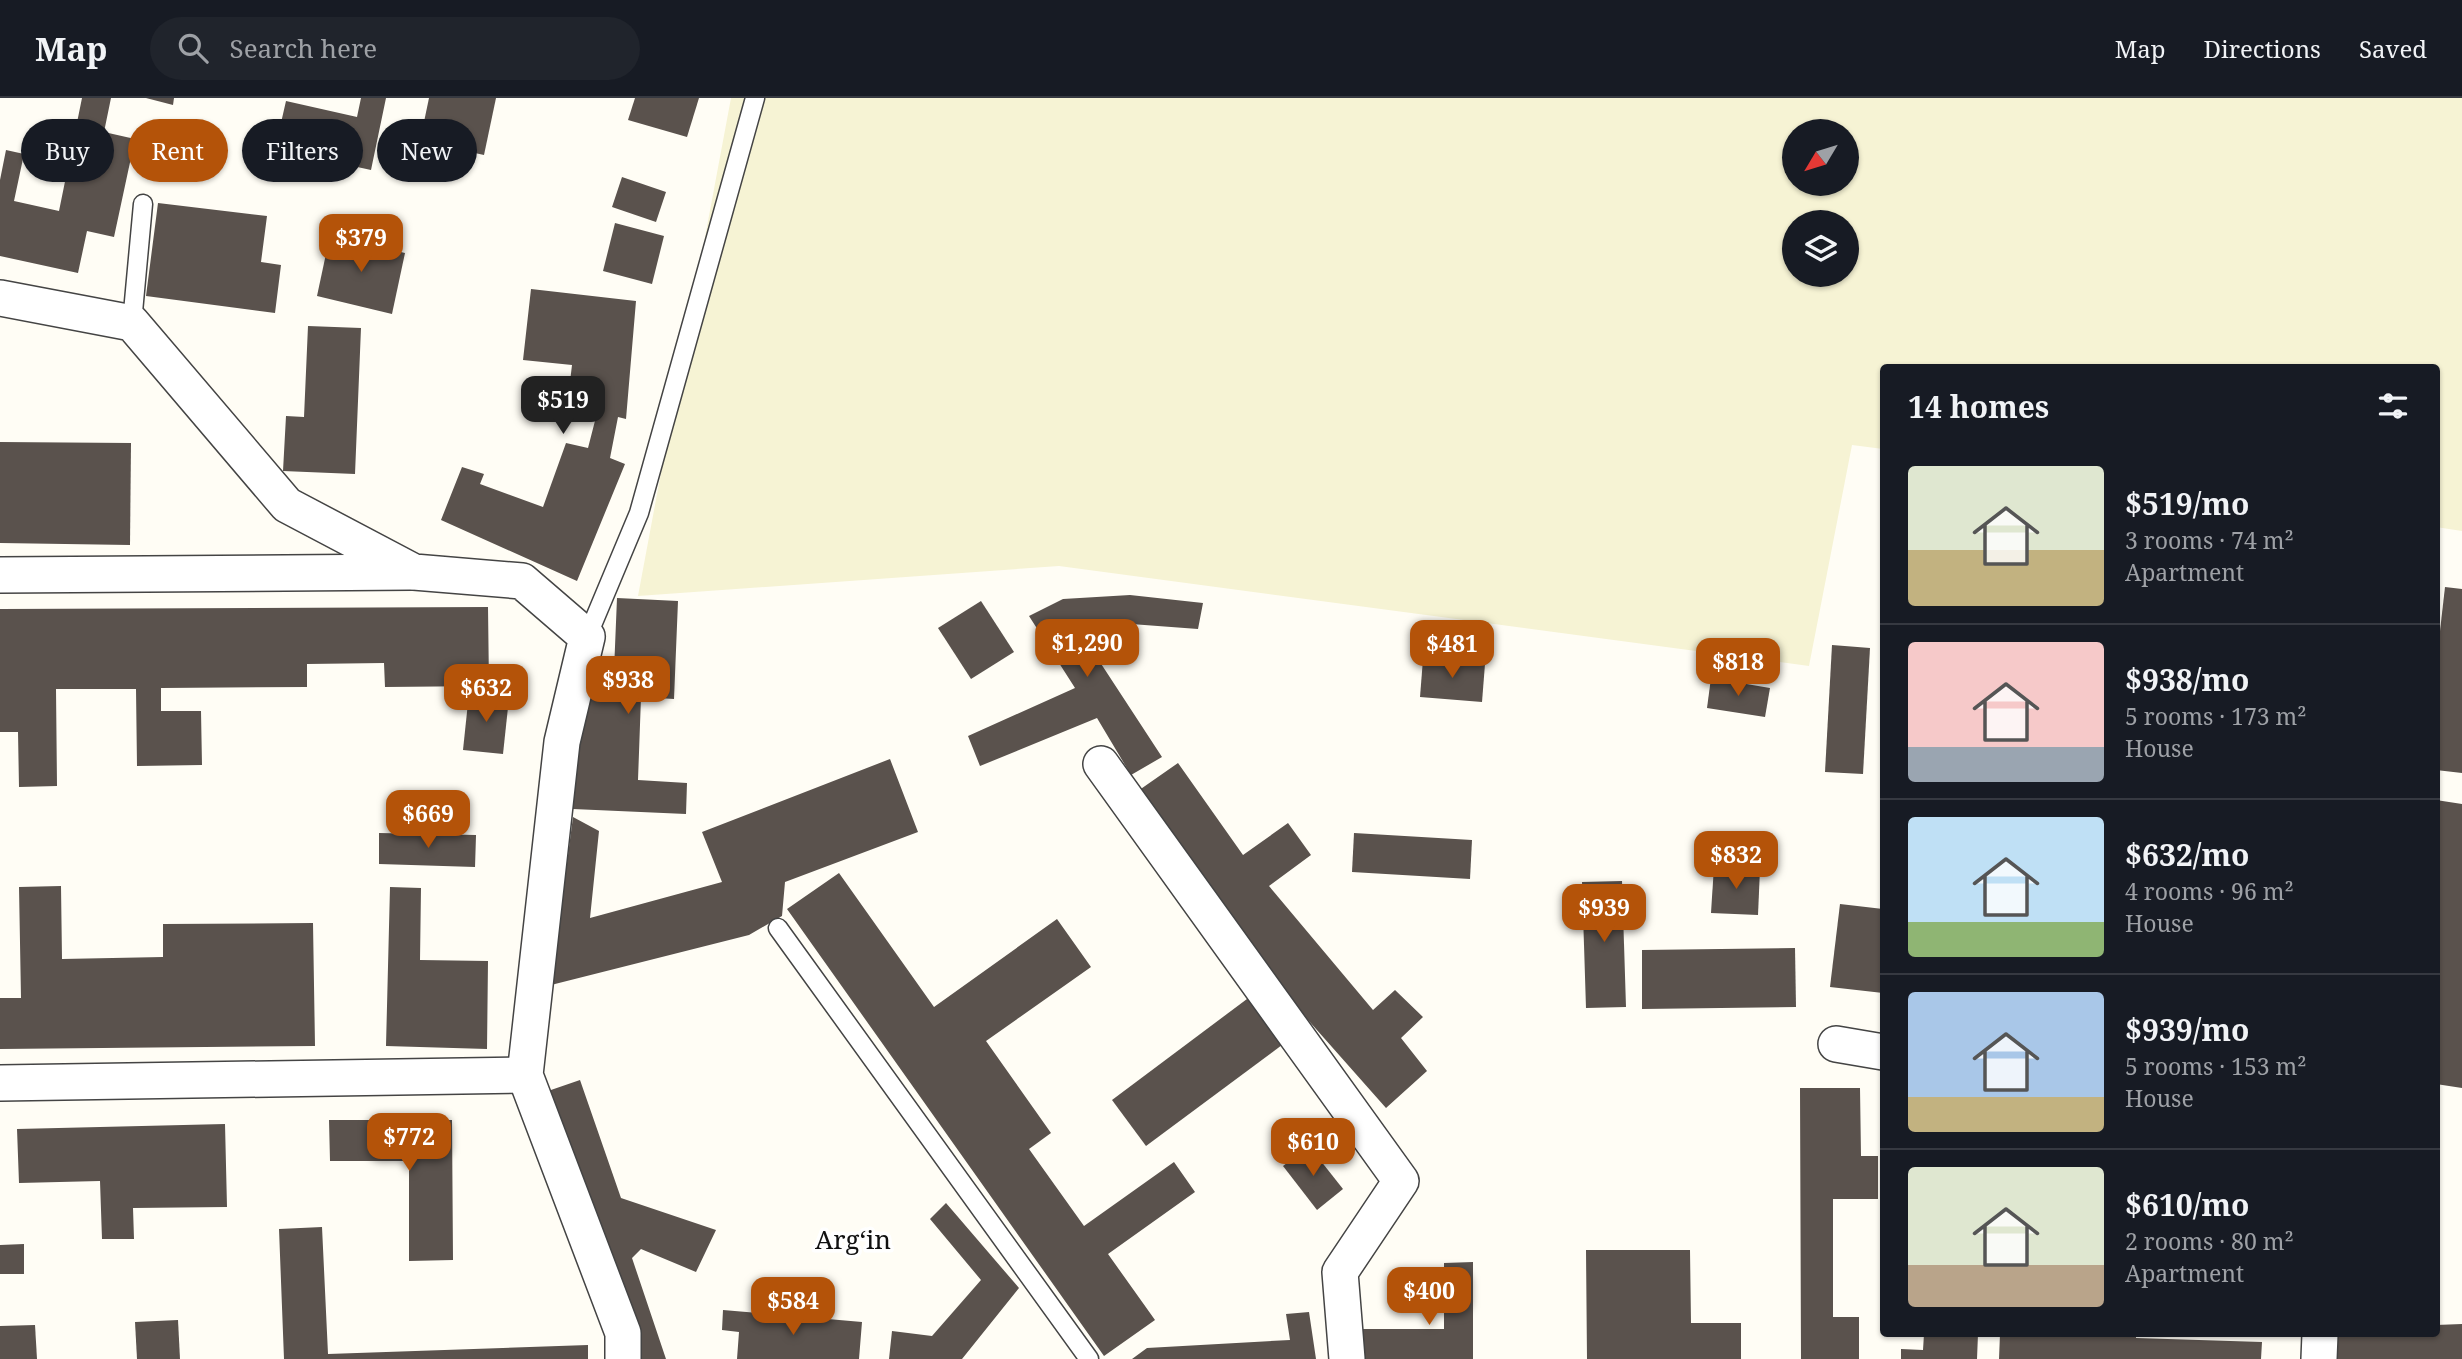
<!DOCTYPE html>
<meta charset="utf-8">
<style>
:root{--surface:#171b24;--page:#20242c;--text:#f1f3f6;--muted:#9ea1a6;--line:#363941;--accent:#b45309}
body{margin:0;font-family:"Noto Serif",serif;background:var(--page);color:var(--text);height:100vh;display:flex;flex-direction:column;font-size:26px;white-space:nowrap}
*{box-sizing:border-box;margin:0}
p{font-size:23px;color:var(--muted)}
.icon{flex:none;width:38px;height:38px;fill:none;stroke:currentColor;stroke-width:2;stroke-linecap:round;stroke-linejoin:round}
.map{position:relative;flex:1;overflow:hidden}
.side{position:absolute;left:1880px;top:266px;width:560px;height:973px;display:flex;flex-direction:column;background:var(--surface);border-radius:7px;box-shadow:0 2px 5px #0004}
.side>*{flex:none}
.guide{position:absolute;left:21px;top:21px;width:665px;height:63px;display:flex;gap:14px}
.needle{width:46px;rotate:232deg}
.tools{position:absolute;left:1782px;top:21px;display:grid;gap:14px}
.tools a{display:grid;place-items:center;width:77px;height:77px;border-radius:50%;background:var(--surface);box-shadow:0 2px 5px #0004;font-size:35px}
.price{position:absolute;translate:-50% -60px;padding:0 16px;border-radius:14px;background:var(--accent);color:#fff;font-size:23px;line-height:46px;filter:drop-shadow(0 2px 4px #0008)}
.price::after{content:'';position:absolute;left:50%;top:42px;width:21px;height:16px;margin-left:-10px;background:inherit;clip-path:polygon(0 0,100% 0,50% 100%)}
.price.selected{background:#222;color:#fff}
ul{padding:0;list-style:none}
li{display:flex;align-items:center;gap:21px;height:175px;padding:0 28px}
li+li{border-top:2px solid var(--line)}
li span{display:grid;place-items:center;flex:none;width:196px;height:140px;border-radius:7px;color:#555}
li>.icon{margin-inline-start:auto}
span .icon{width:84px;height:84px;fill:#fffc;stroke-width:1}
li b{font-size:30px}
h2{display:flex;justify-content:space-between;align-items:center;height:84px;padding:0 28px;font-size:30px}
.tag{padding:0 24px;border-radius:32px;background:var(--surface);box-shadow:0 2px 5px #0004;font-size:24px;line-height:63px}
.tag.selected{background:var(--accent);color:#fff}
header{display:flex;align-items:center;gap:42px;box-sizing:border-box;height:98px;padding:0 35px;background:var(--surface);border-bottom:2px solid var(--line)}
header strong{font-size:33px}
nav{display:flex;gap:38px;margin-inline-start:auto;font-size:24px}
.search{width:490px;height:63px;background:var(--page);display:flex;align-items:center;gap:18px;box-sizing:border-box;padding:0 24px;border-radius:38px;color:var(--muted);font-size:26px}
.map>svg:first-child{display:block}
</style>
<header>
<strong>Map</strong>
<div class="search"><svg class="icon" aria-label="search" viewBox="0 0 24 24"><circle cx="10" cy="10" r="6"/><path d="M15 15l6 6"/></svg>Search here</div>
<nav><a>Map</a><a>Directions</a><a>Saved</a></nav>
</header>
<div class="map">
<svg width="2462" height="1261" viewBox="0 0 2462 1261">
<rect width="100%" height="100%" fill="#fffdf5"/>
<!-- farmland -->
<path fill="#f6f3d4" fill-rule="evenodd" d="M731 0H2462V433L2436 429V270H1883V351L1852 347 1809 568 1059 468 638 498ZM1794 33H1846V86H1794ZM1794 124H1846V177H1794Z"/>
<!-- building -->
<g fill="#5a524d">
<path d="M82 0H111L104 34 135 41 114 139 87 133 78 175 0 158V82L6 52 24 56 14 103 59 113Z"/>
<path d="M146 0H174L173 7Z"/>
<path d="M361 0H386L371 72 275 51 286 3 357 19Z"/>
<path d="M429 0H496L484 57 420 43Z"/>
<path d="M635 0H699L687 39 628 22Z"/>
<path d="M622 79 666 94 656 124 612 109Z"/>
<path d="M158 105 267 118 261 164 281 167 275 215 146 198Z"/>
<path d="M615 125 664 138 652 186 603 173Z"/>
<path d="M330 137 405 155 392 216 317 198Z"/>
<path d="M531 191 636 203 626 321 618 319 610 360 625 366 577 483 441 422 462 369 484 376 480 386 543 409 566 345 588 350 597 315 567 309 572 267 523 262Z"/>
<path d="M308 228 361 230 355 376 283 373 286 318 304 319Z"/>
<path d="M0 344 131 345 130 447 0 445Z"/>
<path d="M2445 489 2462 491V675L2436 672V568Z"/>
<path d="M1130 497 1203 505 1198 531 1131 526 1077 529 1162 659 1131 677 1097 620 980 668 968 638 1075 590 1029 518 1063 501Z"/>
<path d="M617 500 678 503 674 601 641 599 638 682 687 685 686 716 573 711 577 596 613 597Z"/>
<path d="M981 503 1014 554 971 581 938 530Z"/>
<path d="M488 509 489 588 385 589 384 565 307 566V589L161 590V613H201L202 667 137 668 136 591H56L57 688 19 689 18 634H0V511Z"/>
<path d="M1832 547 1870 550 1863 676 1825 674Z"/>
<path d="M1423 561 1485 566 1482 604 1420 599Z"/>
<path d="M1711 580 1770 590 1765 619 1707 610Z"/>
<path d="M469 595 509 600 503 656 463 652Z"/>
<path d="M890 661 918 734 785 784 782 818 749 837 551 887 573 719 599 733 590 820 722 784 702 734Z"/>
<path d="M1178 665 1243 757 1288 725 1311 757 1269 788 1373 912 1395 892 1423 919 1401 940 1427 973 1386 1010 1262 870 1135 695Z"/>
<path d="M2436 702 2462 706V990L2436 986Z"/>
<path d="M379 735 476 737 475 769 379 766Z"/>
<path d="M1354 735 1472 742 1470 781 1352 774Z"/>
<path d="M1714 768 1760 771 1758 817 1711 815Z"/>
<path d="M839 775 934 909 1057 821 1091 869 986 943 1051 1035 1029 1051 1084 1128 1174 1064 1195 1094 1108 1156 1155 1222 1104 1258 787 811Z"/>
<path d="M1622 783 1626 909 1586 910 1582 784Z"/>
<path d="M61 788 62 861 163 859V826L313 825 315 948 0 951V900H21L19 789Z"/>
<path d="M390 789 421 790 420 862 488 863 487 951 386 948Z"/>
<path d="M1840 806 1883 811V895L1830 889Z"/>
<path d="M1795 850 1796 909 1642 911V852Z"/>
<path d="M1251 898 1286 944 1146 1048 1112 1002Z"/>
<path d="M580 982 621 1100 716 1132 696 1174 641 1151 632 1160 666 1261H636L548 993Z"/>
<path d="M1800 990H1860L1861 1058H1878V1101H1833V1219H1859V1261H1801Z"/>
<path d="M329 1022H452L453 1162 409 1163V1063H330Z"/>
<path d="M225 1026 227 1109 133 1110 134 1141H102L100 1083 19 1085 17 1031Z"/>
<path d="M1309 1048 1343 1091 1317 1112 1283 1068Z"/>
<path d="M946 1105 1019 1190 962 1261H889L892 1233 932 1238 981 1182 930 1121Z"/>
<path d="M322 1129 328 1256 588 1247V1261H284L279 1131Z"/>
<path d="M24 1146V1176H0V1147Z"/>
<path d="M1586 1152H1690L1691 1225H1741V1261H1587Z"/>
<path d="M1473 1164V1261H1353V1231H1444V1165Z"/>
<path d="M723 1212 862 1224 859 1261H737L739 1234 722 1232Z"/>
<path d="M1309 1214 1316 1261H1132L1147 1250 1290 1242 1286 1216Z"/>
<path d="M178 1222 180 1261H137L135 1224Z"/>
<path d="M2462 1226V1261H2324L2323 1236H2436V1227Z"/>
<path d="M35 1227 37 1261H0V1228Z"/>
<path d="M1924 1236H1978L1977 1261H1901V1251L1923 1252Z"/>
<path d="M2000 1236H2136V1240L2262 1244 2261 1261H1999Z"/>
</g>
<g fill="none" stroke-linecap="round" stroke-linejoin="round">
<!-- service casing -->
<g stroke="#444" stroke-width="21">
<g id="service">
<path d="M132 225 143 106"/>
<path d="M587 539 639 415 755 0"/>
<path d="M778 830 1089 1261"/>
</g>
</g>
<!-- minor casing -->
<g stroke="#444" stroke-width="38">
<g id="minor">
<path d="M0 200 132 225 287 407 414 474 522 483 587 539 562 644 525 977 623 1235V1261"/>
<path d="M0 477 411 474"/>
<path d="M1101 666 1401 1083 1340 1174 1347 1261"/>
<path d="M1836 946 1883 954"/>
<path d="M0 985 525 977"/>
<path d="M2319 1261 2320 1236"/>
</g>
</g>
<!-- service -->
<use href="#service" stroke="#fff" stroke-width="18"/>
<!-- minor -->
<use href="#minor" stroke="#fff" stroke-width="35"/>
</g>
<g text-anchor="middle" stroke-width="7" stroke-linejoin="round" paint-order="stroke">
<!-- quarter labels -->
<g font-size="26" fill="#111" stroke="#fff">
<text x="853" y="1151">Argʻin</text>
</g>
</g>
</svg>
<div class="tools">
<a><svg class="needle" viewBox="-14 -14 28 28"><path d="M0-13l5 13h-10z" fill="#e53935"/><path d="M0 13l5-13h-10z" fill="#9ea1a6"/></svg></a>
<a><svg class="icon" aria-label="layers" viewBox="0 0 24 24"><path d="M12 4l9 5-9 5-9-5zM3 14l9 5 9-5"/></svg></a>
</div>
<b class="price" style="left:361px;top:176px">$379</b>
<b class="price selected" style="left:563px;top:338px">$519</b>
<b class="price" style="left:1087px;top:581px">$1,290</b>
<b class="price" style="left:1452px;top:582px">$481</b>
<b class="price" style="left:1738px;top:600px">$818</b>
<b class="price" style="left:628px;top:618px">$938</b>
<b class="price" style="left:486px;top:626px">$632</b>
<b class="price" style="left:428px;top:752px">$669</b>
<b class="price" style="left:1736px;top:793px">$832</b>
<b class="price" style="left:1604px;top:846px">$939</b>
<b class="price" style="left:409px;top:1075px">$772</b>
<b class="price" style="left:1313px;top:1080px">$610</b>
<b class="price" style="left:1429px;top:1229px">$400</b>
<b class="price" style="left:793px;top:1239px">$584</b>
<div class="guide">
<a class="tag">Buy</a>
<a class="tag selected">Rent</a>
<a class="tag">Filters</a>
<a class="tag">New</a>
</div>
<section class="side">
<h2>14 homes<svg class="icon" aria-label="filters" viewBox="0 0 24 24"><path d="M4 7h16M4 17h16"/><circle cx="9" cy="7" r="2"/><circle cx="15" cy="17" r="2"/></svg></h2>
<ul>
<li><span style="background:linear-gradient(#dfe7d0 60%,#c2b280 0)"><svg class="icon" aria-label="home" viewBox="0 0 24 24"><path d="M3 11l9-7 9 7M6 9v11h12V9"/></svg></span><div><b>$519/mo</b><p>3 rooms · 74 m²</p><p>Apartment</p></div></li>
<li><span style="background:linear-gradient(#f6c9c9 75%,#9aa5b1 0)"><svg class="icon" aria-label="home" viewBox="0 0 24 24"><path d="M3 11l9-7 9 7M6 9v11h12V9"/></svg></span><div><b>$938/mo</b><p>5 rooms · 173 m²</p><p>House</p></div></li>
<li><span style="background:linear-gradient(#bfe0f5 75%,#8fb573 0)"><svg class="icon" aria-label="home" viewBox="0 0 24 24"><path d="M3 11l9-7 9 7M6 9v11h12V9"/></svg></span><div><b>$632/mo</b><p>4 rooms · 96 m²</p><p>House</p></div></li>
<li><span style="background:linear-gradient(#a9c7e8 75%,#c2b280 0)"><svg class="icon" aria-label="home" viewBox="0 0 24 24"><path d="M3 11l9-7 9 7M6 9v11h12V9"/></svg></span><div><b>$939/mo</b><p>5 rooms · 153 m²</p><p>House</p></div></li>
<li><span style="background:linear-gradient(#dfe7d0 70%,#b9a48a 0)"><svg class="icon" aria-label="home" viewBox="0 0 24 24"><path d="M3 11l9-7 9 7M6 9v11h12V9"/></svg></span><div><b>$610/mo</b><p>2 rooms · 80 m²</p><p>Apartment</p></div></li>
</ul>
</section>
</div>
